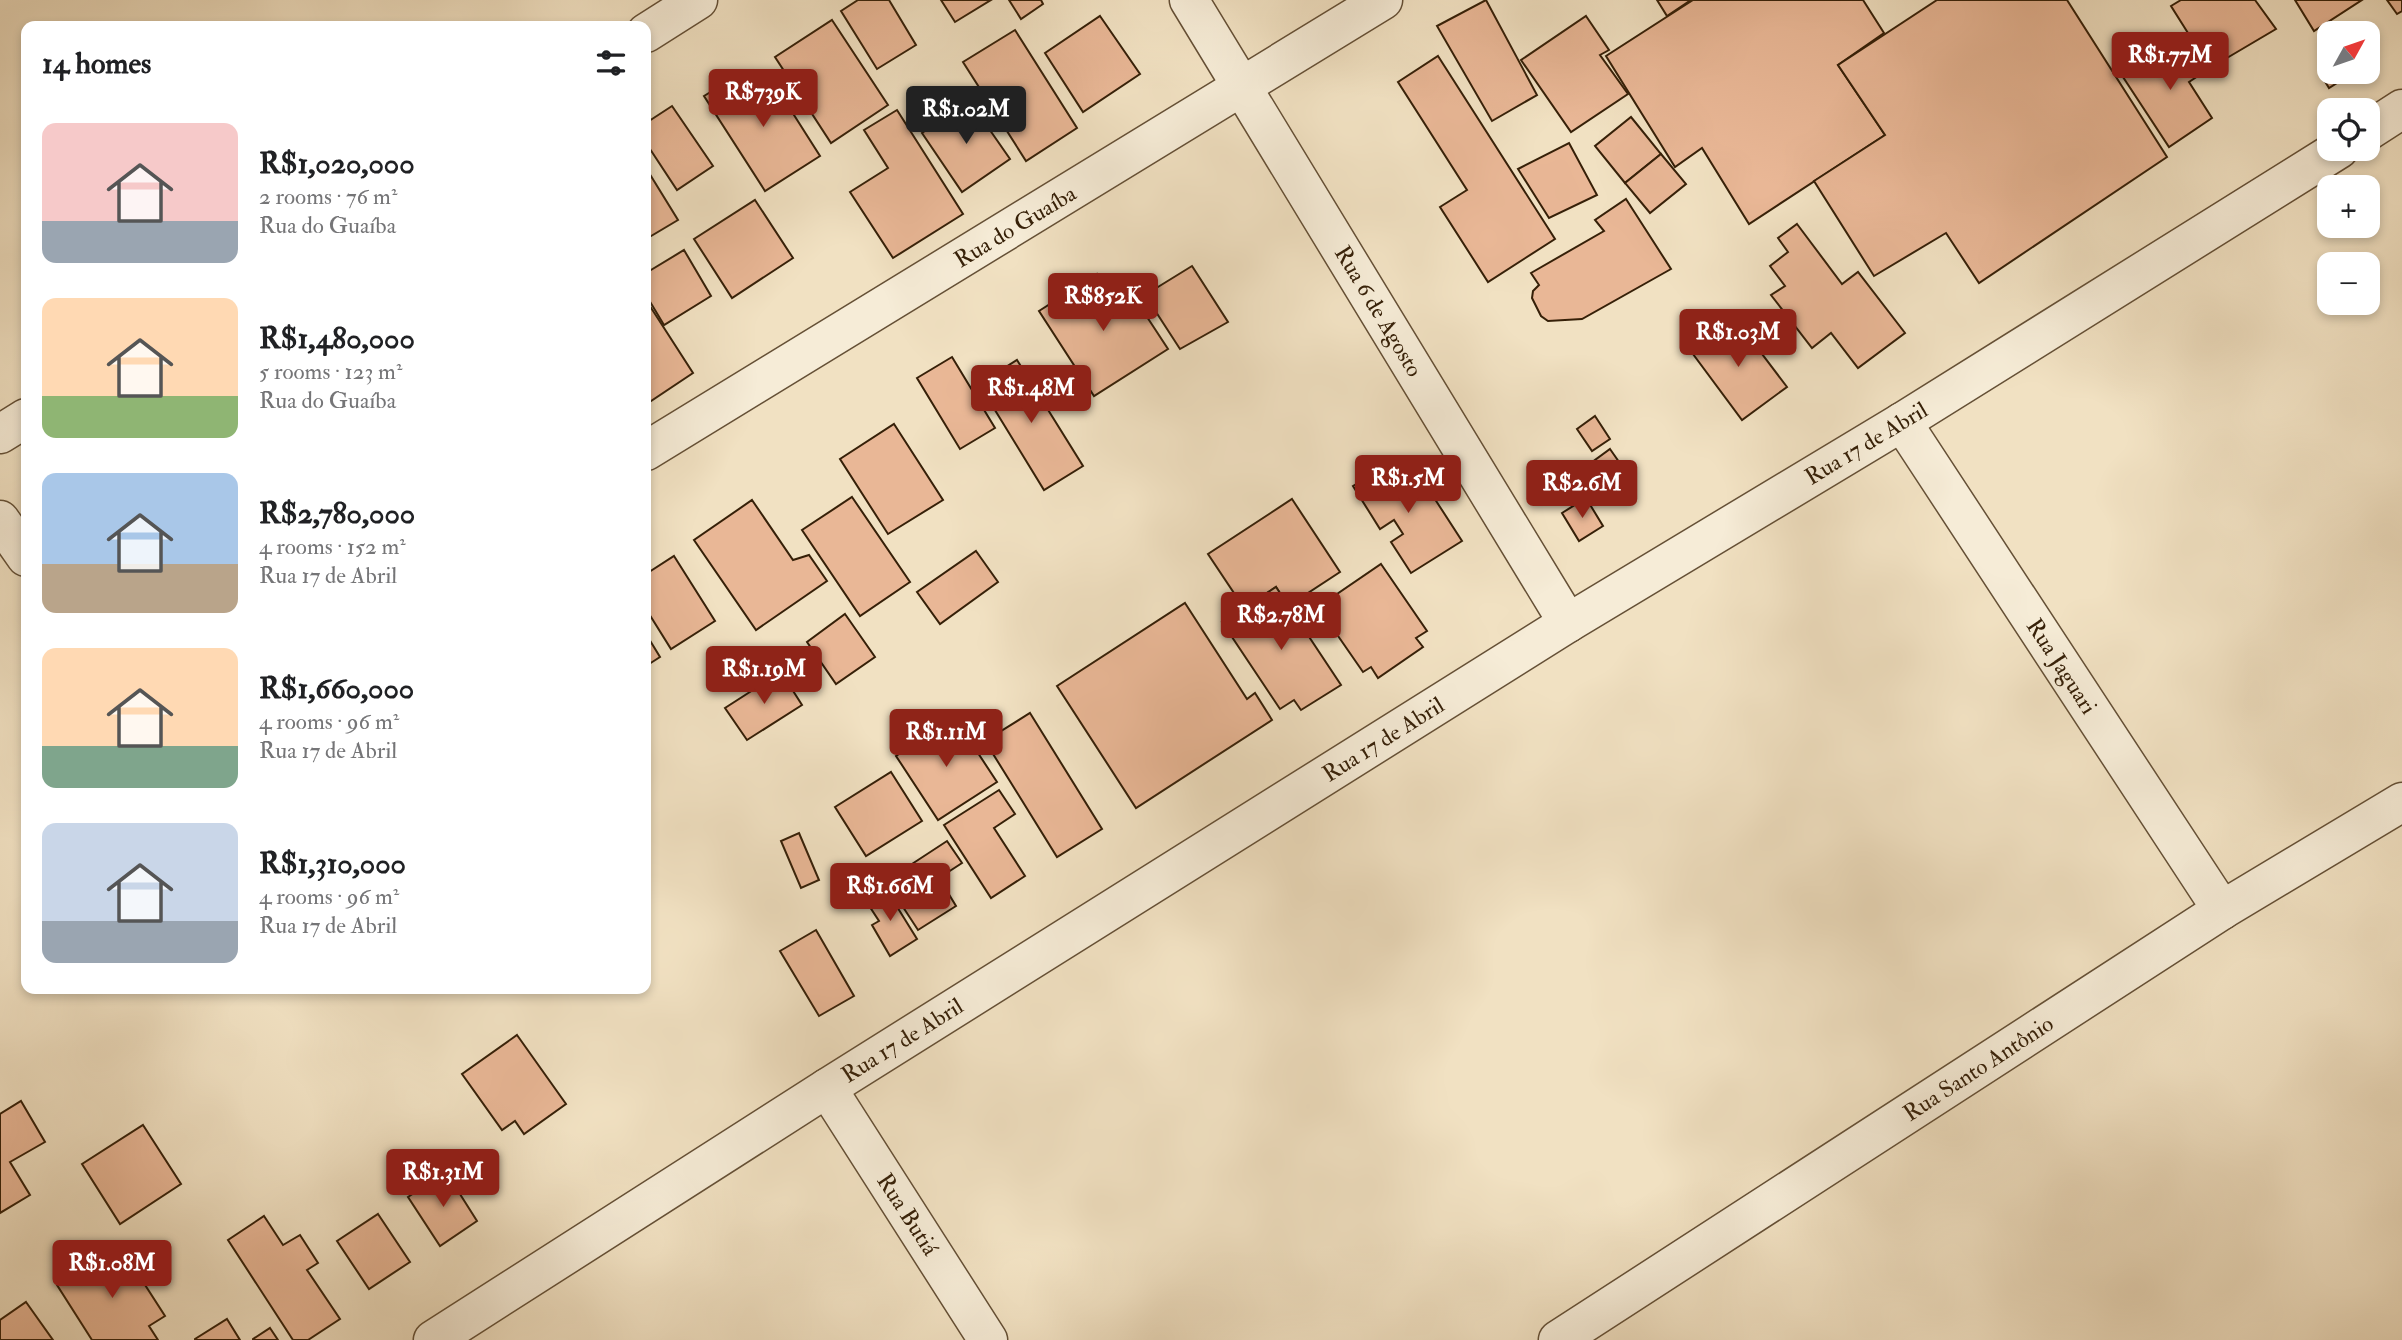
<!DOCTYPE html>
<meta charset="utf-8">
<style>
:root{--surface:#fff;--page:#f2f2f2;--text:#202124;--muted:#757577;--accent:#8f2418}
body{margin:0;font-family:"IM FELL Double Pica",serif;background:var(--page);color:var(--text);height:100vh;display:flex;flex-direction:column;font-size:26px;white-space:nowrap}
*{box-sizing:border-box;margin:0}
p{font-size:23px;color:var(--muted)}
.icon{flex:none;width:38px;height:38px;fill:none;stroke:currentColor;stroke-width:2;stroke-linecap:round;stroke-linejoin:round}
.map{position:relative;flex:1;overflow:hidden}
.side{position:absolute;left:21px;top:21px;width:630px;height:973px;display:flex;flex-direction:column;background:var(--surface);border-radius:14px;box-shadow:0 4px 10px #0003}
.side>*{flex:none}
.needle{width:46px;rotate:50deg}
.buttons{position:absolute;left:2317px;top:21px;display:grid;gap:14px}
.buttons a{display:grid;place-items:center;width:63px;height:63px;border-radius:14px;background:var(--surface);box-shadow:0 4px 10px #0003;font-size:35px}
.price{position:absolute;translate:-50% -60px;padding:0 16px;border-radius:7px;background:var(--accent);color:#fff;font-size:23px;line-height:46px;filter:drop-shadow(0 2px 4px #0008)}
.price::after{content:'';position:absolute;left:50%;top:42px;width:21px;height:16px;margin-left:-10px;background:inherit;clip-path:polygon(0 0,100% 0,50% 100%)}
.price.on{background:#222;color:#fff}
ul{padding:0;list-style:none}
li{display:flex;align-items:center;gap:21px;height:175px;padding:0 21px}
li span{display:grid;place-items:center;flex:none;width:196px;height:140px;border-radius:14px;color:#555}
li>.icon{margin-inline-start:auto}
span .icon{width:84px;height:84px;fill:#fffc;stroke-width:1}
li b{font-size:30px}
h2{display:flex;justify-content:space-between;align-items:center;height:84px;padding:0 21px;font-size:30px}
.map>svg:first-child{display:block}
</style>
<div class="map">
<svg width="2402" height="1340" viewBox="0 0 2402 1340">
<rect width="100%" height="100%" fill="#f1e1c2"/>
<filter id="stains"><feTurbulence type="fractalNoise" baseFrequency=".00286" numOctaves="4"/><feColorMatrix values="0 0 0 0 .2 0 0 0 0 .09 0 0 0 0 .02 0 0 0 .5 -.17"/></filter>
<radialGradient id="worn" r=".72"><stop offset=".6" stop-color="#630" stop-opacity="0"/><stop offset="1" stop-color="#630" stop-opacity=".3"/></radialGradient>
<!-- building -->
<g fill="#e9b796" stroke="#362008" stroke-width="2">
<path d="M858 0H889L916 45 877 69 841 11Z"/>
<path d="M941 0H991L955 22Z"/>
<path d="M1009 0H1041L1043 4 1021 19Z"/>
<path d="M1486 0 1537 95 1492 121 1437 26Z"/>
<path d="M1657 0H1691L1667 16Z"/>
<path d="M1693 0H1863L1884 33 1838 65 1885 135 1749 224 1702 148 1675 167 1606 56Z"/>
<path d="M1937 0H2067L2167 157 1979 283 1946 233 1874 276 1814 181 1885 135 1838 65Z"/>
<path d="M2181 0H2255L2276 29 2210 68 2171 6Z"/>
<path d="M2295 0H2362L2314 31Z"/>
<path d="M2387 0H2402V11L2397 14Z"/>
<path d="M1100 16 1140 74 1083 112 1045 53Z"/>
<path d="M1586 16 1609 50 1600 55 1628 94 1571 132 1521 60Z"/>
<path d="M832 20 888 105 831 143 775 57Z"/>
<path d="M1015 30 1077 128 1026 161 963 62Z"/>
<path d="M2182 38 2204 72 2189 82 2212 118 2169 147 2123 77Z"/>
<path d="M1438 56 1555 239 1488 282 1440 207 1467 190 1398 82Z"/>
<path d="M2329 67V72H2346L2348 76 2329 88 2320 73Z"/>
<path d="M766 71 820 156 765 191 704 96 727 82 734 91Z"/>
<path d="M969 100 1010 159 962 192 922 133Z"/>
<path d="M672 106 713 166 677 190 646 143V123Z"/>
<path d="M897 110 963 214 893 258 850 192 888 168 864 130Z"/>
<path d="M1631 117 1661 154 1625 183 1595 146Z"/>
<path d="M1569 143 1597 195 1549 218 1518 169Z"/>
<path d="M1661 154 1686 184 1650 213 1625 183Z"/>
<path d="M646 168 678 220 646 239Z"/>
<path d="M1626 199 1671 269 1582 319 1548 321 1541 316 1532 298 1533 291 1539 285 1531 273 1604 231 1595 220Z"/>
<path d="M755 200 793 258 732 298 694 239Z"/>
<path d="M1797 224 1842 284 1858 272 1905 333 1858 368 1831 333 1812 348 1771 295 1785 286 1770 266 1788 252 1778 238Z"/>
<path d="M684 250 711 296 664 325 646 295V273Z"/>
<path d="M1192 266 1228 322 1180 349 1145 295Z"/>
<path d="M1097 274 1114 301 1130 291 1168 349 1094 396 1039 311Z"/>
<path d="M646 300 693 373 648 403 646 399Z"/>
<path d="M1734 317 1787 387 1742 420 1690 350Z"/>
<path d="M952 357 995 428 960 449 917 378Z"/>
<path d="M1017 360 1083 466 1044 490 979 384Z"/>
<path d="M1595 416 1610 439 1592 451 1577 429Z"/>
<path d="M894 424 943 500 888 534 840 459Z"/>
<path d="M1610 449 1626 472 1596 494 1580 471Z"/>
<path d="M1396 460 1411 481 1420 476 1462 541 1411 573 1391 542 1403 534 1394 520 1380 529 1353 486Z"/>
<path d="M852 497 910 582 860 616 802 530Z"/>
<path d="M1586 498 1603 526 1579 541 1562 513Z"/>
<path d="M1292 499 1340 572 1288 606 1276 587 1244 608 1208 554Z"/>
<path d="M752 500 793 560 809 555 827 581 756 630 694 540Z"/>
<path d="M976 551 998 582 940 624 917 592Z"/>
<path d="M674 556 715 621 671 649 646 609V574Z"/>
<path d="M1381 564 1427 631 1416 638 1423 647 1378 678 1371 667 1363 672 1318 607Z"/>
<path d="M1276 587 1341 685 1301 710 1294 700 1280 709 1222 622Z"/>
<path d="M1185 603 1247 699 1255 693 1272 720 1136 808 1057 686Z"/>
<path d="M845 614 875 657 836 684 807 642Z"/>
<path d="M646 634 660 657 646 666Z"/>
<path d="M781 672 802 705 747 740 725 708Z"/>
<path d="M1030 713 1102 829 1057 857 985 741Z"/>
<path d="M955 718 997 782 938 820 896 756Z"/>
<path d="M891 772 922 821 866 856 835 807Z"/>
<path d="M999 790 1015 814 994 828 1025 876 991 898 944 825Z"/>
<path d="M799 833 819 880 801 888 781 841Z"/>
<path d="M947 841 962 863 939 878 956 906 918 930 886 881Z"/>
<path d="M886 889 917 939 890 956 872 925 879 921 866 901Z"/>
<path d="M816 930 854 996 819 1016 780 951Z"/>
<path d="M517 1035 566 1104 524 1134 515 1121 502 1130 462 1074Z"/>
<path d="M21 1101 45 1142 10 1162 30 1195 0 1213V1114Z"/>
<path d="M143 1125 181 1184 120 1224 82 1164Z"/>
<path d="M446 1172 477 1221 440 1246 408 1197Z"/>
<path d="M378 1214 410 1262 369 1289 337 1241Z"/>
<path d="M264 1216 283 1245 300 1235 318 1263 307 1270 340 1319 308 1340H293L228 1240Z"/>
<path d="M120 1246 165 1316 149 1326 158 1340H92L57 1285Z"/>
<path d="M26 1302 53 1340H0V1320Z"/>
<path d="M227 1319 240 1340H195V1339Z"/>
<path d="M270 1328 278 1340H253V1339Z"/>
</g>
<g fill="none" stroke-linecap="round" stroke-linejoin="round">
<!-- minor casing -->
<g stroke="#655036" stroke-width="41">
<g id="minor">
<path d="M1189 0 1568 623"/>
<path d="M646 33 698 0"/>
<path d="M2368 131 2402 109"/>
<path d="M1902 422 2222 910"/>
<path d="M0 434 26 418"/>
<path d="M646 451 1383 0"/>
<path d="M0 520 26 557"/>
<path d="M827 1088 988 1340"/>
<path d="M433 1340 827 1088 1568 623 1902 422 2339 149"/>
<path d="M1558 1340 2222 910 2402 802"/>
</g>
</g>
<!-- minor -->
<use href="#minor" stroke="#f6ecd7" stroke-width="38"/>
</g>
<g text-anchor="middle" stroke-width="6" stroke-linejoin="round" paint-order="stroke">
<!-- street labels -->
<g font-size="23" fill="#362008" stroke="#f6ecd7">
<text transform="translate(1015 226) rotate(-31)" y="8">Rua do Guaíba</text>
<text transform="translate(1379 311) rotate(59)" y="8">Rua 6 de Agosto</text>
<text transform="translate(1866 443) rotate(-31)" y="8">Rua 17 de Abril</text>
<text transform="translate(2062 666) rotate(57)" y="8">Rua Jaguari</text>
<text transform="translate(1383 739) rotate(-32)" y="8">Rua 17 de Abril</text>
<text transform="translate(902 1040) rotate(-32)" y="8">Rua 17 de Abril</text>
<text transform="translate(1978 1068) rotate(-33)" y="8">Rua Santo Antônio</text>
<text transform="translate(908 1214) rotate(57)" y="8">Rua Butiá</text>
</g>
</g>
<rect width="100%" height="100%" filter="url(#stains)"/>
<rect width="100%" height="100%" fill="url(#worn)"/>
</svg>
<div class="buttons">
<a><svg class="needle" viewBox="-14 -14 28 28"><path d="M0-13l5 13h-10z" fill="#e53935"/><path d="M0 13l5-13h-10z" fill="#757577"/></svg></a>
<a><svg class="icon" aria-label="locate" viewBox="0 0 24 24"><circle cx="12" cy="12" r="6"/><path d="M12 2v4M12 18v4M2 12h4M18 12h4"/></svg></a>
<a>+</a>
<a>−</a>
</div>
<b class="price" style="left:2170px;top:92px">R$1.77M</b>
<b class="price" style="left:763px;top:129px">R$739K</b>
<b class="price on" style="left:966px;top:146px">R$1.02M</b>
<b class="price" style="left:1103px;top:333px">R$852K</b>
<b class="price" style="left:1738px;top:369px">R$1.03M</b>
<b class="price" style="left:1031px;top:425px">R$1.48M</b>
<b class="price" style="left:1408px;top:515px">R$1.5M</b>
<b class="price" style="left:1582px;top:520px">R$2.6M</b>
<b class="price" style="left:1281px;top:652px">R$2.78M</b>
<b class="price" style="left:764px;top:706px">R$1.19M</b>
<b class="price" style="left:946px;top:769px">R$1.11M</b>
<b class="price" style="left:890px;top:923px">R$1.66M</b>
<b class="price" style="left:443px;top:1209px">R$1.31M</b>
<b class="price" style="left:112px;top:1300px">R$1.08M</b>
<section class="side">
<h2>14 homes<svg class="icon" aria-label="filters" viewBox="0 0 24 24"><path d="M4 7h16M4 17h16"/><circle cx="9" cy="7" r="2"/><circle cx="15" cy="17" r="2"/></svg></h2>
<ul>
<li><span style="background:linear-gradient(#f6c9c9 70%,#9aa5b1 0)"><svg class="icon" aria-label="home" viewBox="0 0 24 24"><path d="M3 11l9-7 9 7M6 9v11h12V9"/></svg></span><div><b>R$1,020,000</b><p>2 rooms · 76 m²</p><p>Rua do Guaíba</p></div></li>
<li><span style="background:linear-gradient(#ffd9b3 70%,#8fb573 0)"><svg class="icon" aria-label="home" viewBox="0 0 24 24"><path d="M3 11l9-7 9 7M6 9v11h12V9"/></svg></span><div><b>R$1,480,000</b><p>5 rooms · 123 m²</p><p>Rua do Guaíba</p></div></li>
<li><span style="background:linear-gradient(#a9c7e8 65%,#b9a48a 0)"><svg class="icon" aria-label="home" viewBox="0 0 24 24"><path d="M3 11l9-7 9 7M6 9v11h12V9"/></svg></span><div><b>R$2,780,000</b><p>4 rooms · 152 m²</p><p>Rua 17 de Abril</p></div></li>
<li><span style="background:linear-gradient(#ffd9b3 70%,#7fa58c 0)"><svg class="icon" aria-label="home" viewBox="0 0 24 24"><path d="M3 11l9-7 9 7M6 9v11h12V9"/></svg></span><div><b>R$1,660,000</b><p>4 rooms · 96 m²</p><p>Rua 17 de Abril</p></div></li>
<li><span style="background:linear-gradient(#c9d6e8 70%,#9aa5b1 0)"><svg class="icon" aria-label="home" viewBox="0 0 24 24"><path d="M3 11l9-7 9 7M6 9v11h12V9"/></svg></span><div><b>R$1,310,000</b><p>4 rooms · 96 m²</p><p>Rua 17 de Abril</p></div></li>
</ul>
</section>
</div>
